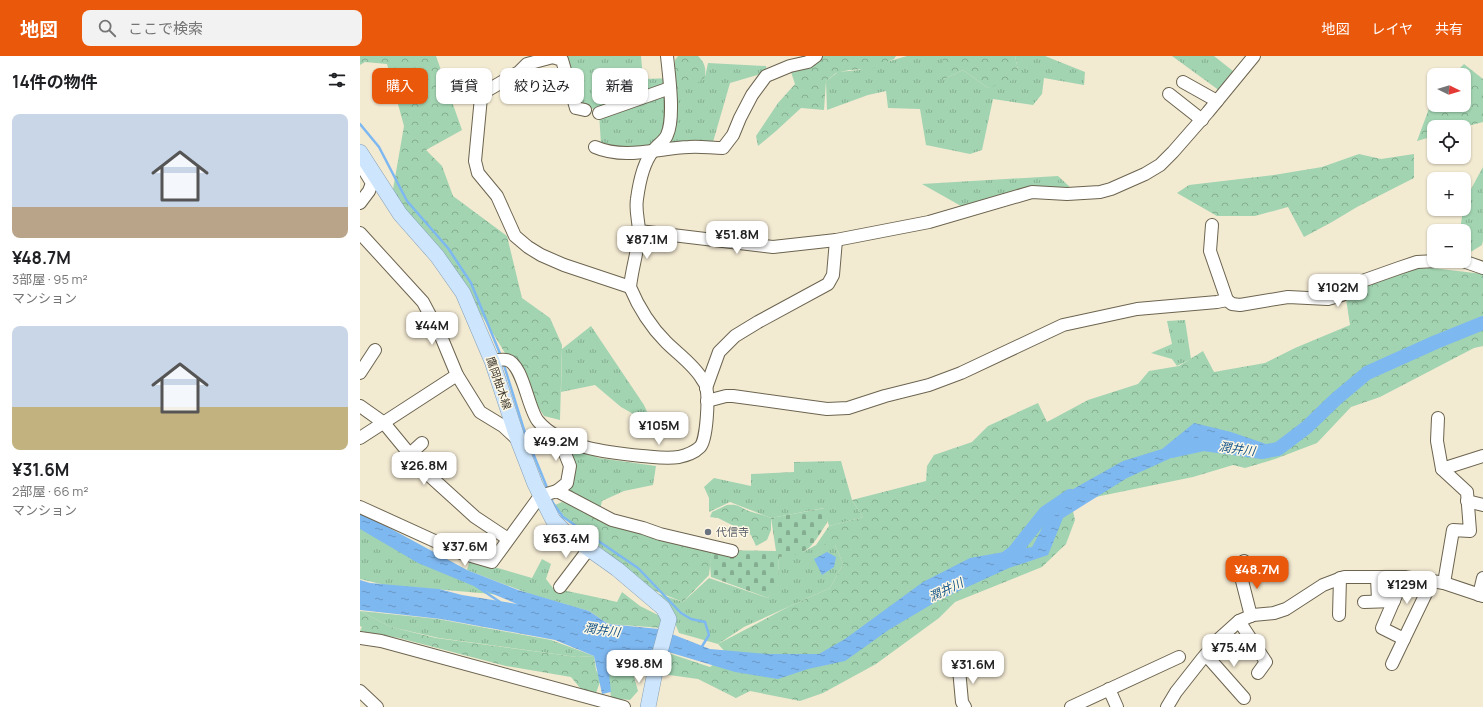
<!DOCTYPE html>
<html lang="ja">
<meta charset="utf-8">
<style>
:root{--surface:#fff;--page:#f2f2f2;--text:#202124;--muted:#757577;--accent:#ea580c}
body{margin:0;font-family:Manrope,"Noto Sans JP",sans-serif;background:var(--page);color:var(--text);height:100vh;display:flex;flex-direction:column;font-size:15px;white-space:nowrap}
*{box-sizing:border-box;margin:0}
p{font-size:13px;color:var(--muted)}
.icon{flex:none;width:22px;height:22px;fill:none;stroke:currentColor;stroke-width:2;stroke-linecap:round;stroke-linejoin:round}
.map{position:relative;flex:1;overflow:hidden}
.panel{display:flex;flex-direction:column;background:var(--surface);width:360px}
.panel>*{flex:none}
.banner{position:absolute;left:12px;top:12px;width:380px;height:36px;display:flex;gap:8px}
.needle{width:26px;rotate:95deg}
.buttons{position:absolute;left:1067px;top:12px;display:grid;gap:8px}
.buttons a{display:grid;place-items:center;width:44px;height:44px;border-radius:8px;background:var(--surface);box-shadow:0 1px 3px #0004;font-size:20px}
.price{position:absolute;translate:-50% -34px;padding:0 9px;border-radius:8px;background:#fff;color:#222;font-size:13px;line-height:26px;filter:drop-shadow(0 1px 2px #0008)}
.price::after{content:'';position:absolute;left:50%;top:24px;width:12px;height:9px;margin-left:-6px;background:inherit;clip-path:polygon(0 0,100% 0,50% 100%)}
.price.active{background:var(--accent);color:#fff}
ul{padding:0;list-style:none}
li{display:grid;align-content:center;gap:8px;height:212px;padding:0 12px}
li span{display:grid;place-items:center;height:124px;border-radius:8px;color:#555}
li>.icon{margin-inline-start:auto}
span .icon{width:72px;height:72px;fill:#fffc;stroke-width:1}
li b{font-size:17px}
h2{display:flex;justify-content:space-between;align-items:center;height:48px;padding:0 12px;font-size:17px}
.tag{padding:0 14px;border-radius:8px;background:var(--surface);box-shadow:0 1px 3px #0004;font-size:14px;line-height:36px}
.tag.active{background:var(--accent);color:#fff}
header{display:flex;align-items:center;gap:24px;box-sizing:border-box;height:56px;padding:0 20px;background:var(--accent);color:#fff}
header strong{font-size:19px}
nav{display:flex;gap:22px;margin-inline-start:auto;font-size:14px}
.search{width:280px;height:36px;background:var(--page);display:flex;align-items:center;gap:10px;box-sizing:border-box;padding:0 14px;border-radius:8px;color:var(--muted);font-size:15px}
main{display:flex;flex:1;min-height:0}
.map>svg:first-child{display:block}
</style>
<header>
<strong>地図</strong>
<div class="search"><svg class="icon" aria-label="search" viewBox="0 0 24 24"><circle cx="10" cy="10" r="6"/><path d="M15 15l6 6"/></svg>ここで検索</div>
<nav><a>地図</a><a>レイヤ</a><a>共有</a></nav>
</header>
<main>
<section class="panel">
<h2>14件の物件<svg class="icon" aria-label="filters" viewBox="0 0 24 24"><path d="M4 7h16M4 17h16"/><circle cx="9" cy="7" r="2"/><circle cx="15" cy="17" r="2"/></svg></h2>
<ul>
<li><span style="background:linear-gradient(#c9d6e8 75%,#b9a48a 0)"><svg class="icon" aria-label="home" viewBox="0 0 24 24"><path d="M3 11l9-7 9 7M6 9v11h12V9"/></svg></span><div><b>¥48.7M</b><p>3部屋 · 95 m²</p><p>マンション</p></div></li>
<li><span style="background:linear-gradient(#c9d6e8 65%,#c2b280 0)"><svg class="icon" aria-label="home" viewBox="0 0 24 24"><path d="M3 11l9-7 9 7M6 9v11h12V9"/></svg></span><div><b>¥31.6M</b><p>2部屋 · 66 m²</p><p>マンション</p></div></li>
</ul>
</section>
<div class="map">
<svg width="1123" height="651" viewBox="0 0 1123 651">
<defs>
<pattern id="grass-tufts" width="24" height="20" patternUnits="userSpaceOnUse"><rect width="24" height="20" fill="#a2d4b1"/><path d="M3 7l-1-3M5 7V3M7 7l1-3M15 17l-1-3M17 17v-4M19 17l1-3" fill="none" stroke="#85ad90"/></pattern>
<pattern id="forest-crowns" width="20" height="18" patternUnits="userSpaceOnUse"><rect width="20" height="18" fill="#a2d4b1"/><path d="M2 6a3 3 0 1 1 6 0M12 15a3 3 0 1 1 6 0" fill="none" stroke="#85ad90"/></pattern>
<pattern id="cemetery-stones" width="16" height="16" patternUnits="userSpaceOnUse"><rect width="16" height="16" fill="#a2d4b1"/><path d="M2 7V4a2 2 0 0 1 4 0v3zM10 15v-3a2 2 0 0 1 4 0v3z" fill="#85ad90"/></pattern>
<pattern id="water-ripples" width="26" height="14" patternUnits="userSpaceOnUse"><rect width="26" height="14" fill="#7eb8f1"/><path d="M2 4q2-2 4 0t4 0M15 11q2-2 4 0t4 0" fill="none" stroke="#6897c4"/></pattern>
</defs>
<rect width="100%" height="100%" fill="#f3ead2"/>
<!-- grass -->
<g fill="url(#grass-tufts)">
<path d="M204 0H281L283 23 345 21 348 7 406 10 407 16 370 27 353 86 260 94 241 88 239 57 220 45Z"/>
<path d="M547 0H584V23L603 14 628 32 658 14 655 0H685L725 16 724 29 684 22 682 38 673 49 633 43 622 94 610 98 566 89 560 53 528 52 526 35 508 39 467 54 466 25 478 16 499 14Z"/>
<path d="M812 0H854L873 15 860 35Z"/>
<path d="M1123 111V184L1122 189 1104 200V175H1100L1103 153H1104L1106 142Z"/>
<path d="M698 120 711 132 704 136 673 129 601 150 562 128Z"/>
<path d="M825 264 831 303 817 310 812 303 791 297 812 288 807 265Z"/>
<path d="M231 270 284 349 288 358 282 363 261 351 235 329 201 336 202 293Z"/>
<path d="M204 389 239 402 296 410 293 429 264 435 242 445 239 458 201 437 211 422Z"/>
<path d="M481 405 492 444 503 461 469 470 464 452 411 462 370 446 349 456V442L344 431 354 422 391 430V418L434 416V406Z"/>
<path d="M0 471 143 539 51 531H33L0 523Z"/>
<path d="M456 489H475L483 508 470 532 384 571 358 588 319 577 311 558 290 535 323 546 349 522 408 542 418 519 419 501 445 495Z"/>
<path d="M182 503 191 508 186 523 193 532 240 542 229 555 170 538 107 514 110 504 172 522Z"/>
<path d="M0 555 78 563 191 584 234 600 217 601 79 582 31 571Z"/>
</g>
<!-- forest -->
<g fill="url(#forest-crowns)">
<path d="M0 0H76L102 74 66 94 82 110 93 140 147 180 162 242 190 262 202 289 200 364 184 360C165 332 149 303 131 274 101 227 67 182 32 139L44 70 27 8 5 6 0 9Z"/>
<path d="M318 0H338C345 7 346 12 345 21 335 29 327 36 314 35L315 4Z"/>
<path d="M449 0H536L534 3 511 13 489 14 476 17 466 25 464 54 441 52 416 75 398 90 396 80 418 47 435 28 430 13Z"/>
<path d="M584 0H655L658 14 656 23 628 32 603 14 582 24 578 20Z"/>
<path d="M1104 8 1123 23V66L1104 71H1074V80L1057 85 1074 39V49H1104V19H1093Z"/>
<path d="M999 98 1021 103 1054 98V122L997 151 972 166 944 181 928 151 895 160H857L817 137 829 129 914 119 962 111Z"/>
<path d="M1055 210 1123 218V290L1114 292 1020 341 991 351 957 387 915 403 885 412 873 409 833 421 711 446 715 464 706 488 682 511 595 546 579 562 516 608 463 637 440 645 390 635 376 642 338 623 302 618 308 597 350 611 367 598 358 588 428 551 470 532 483 508 475 489H456L469 470 503 461 492 444 566 425 567 410 574 399 612 386 628 370 678 347 687 366 728 344 778 328 789 315 819 310 843 295 854 316 905 307 935 292 990 269 985 236Z"/>
<path d="M202 446 253 467 352 494 349 519 323 546 293 534 207 464 195 449Z"/>
<path d="M367 449C382 448 380 453 392 456 399 458 404 459 411 462V474L407 484 396 490 391 479 370 468 358 462 350 461 352 456Z"/>
<path d="M262 536 280 550 302 561V572L248 568 229 555 233 549 240 542 257 546Z"/>
<path d="M0 555 31 571 76 582 217 601 234 600 236 614 241 623 236 637 221 633 211 621 146 610 39 582 0 575 2 571 0 570Z"/>
<path d="M260 593 293 599 291 614 278 613 274 621 278 635 270 644 251 642 248 611 250 598Z"/>
</g>
<!-- cemetery -->
<path fill="url(#cemetery-stones)" d="M465 452 468 465C451 491 451 498 419 501L418 522 408 542 351 521 350 508 352 494 416 495 411 462Z"/>
<!-- water -->
<g fill="url(#water-ripples)">
<path d="M834 367 871 376 906 388 888 401 841 384 809 403 767 422 703 462 688 499 649 512 579 544 530 573 485 605 448 613 418 623 375 616 295 592 283 598 263 594 250 598 249 617 251 636 242 638 234 600 195 584 81 563 0 554V524L10 527 79 533 102 539 157 548 58 507 0 473V456L107 514 158 534 229 555 248 568 299 573 350 593 408 598H459L485 583 563 526 610 502 672 491 699 441 763 405 802 393Z"/>
<path d="M467 496 476 501 474 511 462 519 454 503Z"/>
</g>
<g fill="none" stroke-linecap="round" stroke-linejoin="round">
<!-- stream -->
<g stroke="#7eb8f1" stroke-width="2.5">
<path d="M0 68 19 91 47 145 88 192 111 227 141 300"/>
<path d="M143 306 166 380 188 434"/>
<path d="M190 440 193 447 203 461 278 512 321 557 331 563 345 566 349 579 341 592"/>
<path d="M116 530 140 546"/>
</g>
<!-- river -->
<g stroke="#7eb8f1" stroke-width="14">
<path d="M812 395 844 388 902 396 918 393 947 371 976 343 1007 317 1076 286 1123 267"/>
<path d="M642 505 654 496 685 457 710 440"/>
</g>
<!-- minor casing -->
<g stroke="#6c644f" stroke-width="14">
<g id="minor">
<path d="M194 0 193 1 167 8 159 16 128 34 121 41 115 105 118 117 137 140 155 180 168 191 181 199 204 209 270 231"/>
<path d="M193 1 202 4 216 52 225 54"/>
<path d="M823 26 857 45"/>
<path d="M809 38 842 64"/>
<path d="M239 57 310 32"/>
<path d="M235 91C265 104 298 92 329 91 340 90 352 92 363 92L373 79 380 62 392 39 406 20 430 10 448 6 456 0"/>
<path d="M0 147 9 135 12 127 4 114"/>
<path d="M852 169 850 195 867 244 872 248 880 249 928 241 968 243 982 239 991 229 1039 212 1057 206 1076 205"/>
<path d="M279 175 413 191 476 184 569 166 672 136 707 138 740 136 751 133 785 118 800 109 813 96 848 56 894 0"/>
<path d="M0 177 63 246 80 278 97 319 120 356 143 370 158 384"/>
<path d="M1103 205 1123 212"/>
<path d="M132 305C137 304 143 303 147 304 163 308 168 353 178 365 200 392 251 397 282 400 295 401 306 403 319 401 327 399 334 397 340 391 347 384 349 341 346 331 346 329 344 326 342 323 334 309 318 298 306 286 291 271 278 250 270 231 272 212 278 195 279 177 279 165 275 155 277 143 279 128 283 107 293 95 297 89 305 85 307 79 315 62 309 19 307 0"/>
<path d="M0 317 15 294"/>
<path d="M346 332 359 296 375 280 398 266 468 228 473 219 476 184"/>
<path d="M347 345 366 340H373L467 353 488 352 525 340 569 329 601 317 703 269 777 253 857 246 867 244"/>
<path d="M0 350 24 367 61 412 115 461 148 483"/>
<path d="M1078 362 1077 385 1082 413 1123 400"/>
<path d="M0 382 97 319"/>
<path d="M50 398 62 387"/>
<path d="M1082 413 1107 436 1110 475 1093 474 1084 527"/>
<path d="M197 435 207 427 210 410 198 380"/>
<path d="M1107 445 1123 449"/>
<path d="M0 451 101 497 132 506 180 440 197 435 252 464 283 472 300 478 372 495"/>
<path d="M884 505 879 513 891 560"/>
<path d="M1017 521 1018 545"/>
<path d="M200 531 225 498 231 494"/>
<path d="M1119 539 1123 522"/>
<path d="M1004 546 1034 545"/>
<path d="M979 559 980 522"/>
<path d="M879 565 906 606 898 617"/>
<path d="M0 582 21 585 264 651"/>
<path d="M1044 583 1072 525"/>
<path d="M846 599 884 642"/>
<path d="M1032 608 1044 583 1022 572 1044 521"/>
<path d="M599 613 602 646 605 651"/>
<path d="M749 633 757 651"/>
<path d="M0 635 17 651"/>
<path d="M711 651 819 601"/>
<path d="M807 651 816 636 842 603 859 583 879 565 893 559 914 557 926 553 963 529 984 521H1044L1072 525 1084 527 1123 540"/>
</g>
</g>
<!-- major casing -->
<g stroke="#849eb4" stroke-width="16">
<path id="major" d="M0 96 40 158 77 200 103 237 132 305 158 384 175 428 193 464 205 476 257 513 303 552 309 563 296 611 288 651"/>
</g>
<!-- minor -->
<use href="#minor" stroke="#fff" stroke-width="12"/>
<!-- major -->
<use href="#major" stroke="#cde6fd" stroke-width="15"/>
</g>
<!-- markers -->
<circle fill="#6b7280" stroke="#fff8e4" stroke-width="1.5" cx="348" cy="476" r="4"/>
<g text-anchor="middle" stroke-width="3" stroke-linejoin="round" paint-order="stroke">
<!-- street labels -->
<g font-size="11" fill="#3c382f" stroke="#fff8e4">
<text transform="translate(139 327) rotate(71)" y="4">鷹岡柚木線</text>
</g>
<!-- worship labels -->
<g font-size="11" fill="#5b616d" stroke="#fff8e4" text-anchor="start">
<text x="356" y="480">代信寺</text>
</g>
<!-- water labels -->
<g font-size="12" font-style="italic" fill="#18578b" stroke="#fff8e4">
<text transform="translate(877 393) rotate(8)" y="4">潤井川</text>
<text transform="translate(586 534) rotate(-26)" y="4">潤井川</text>
<text transform="translate(242 574) rotate(8)" y="4">潤井川</text>
</g>
</g>
</svg>
<div class="buttons">
<a><svg class="needle" viewBox="-14 -14 28 28"><path d="M0-13l5 13h-10z" fill="#e53935"/><path d="M0 13l5-13h-10z" fill="#757577"/></svg></a>
<a><svg class="icon" aria-label="locate" viewBox="0 0 24 24"><circle cx="12" cy="12" r="6"/><path d="M12 2v4M12 18v4M2 12h4M18 12h4"/></svg></a>
<a>+</a>
<a>−</a>
</div>
<b class="price" style="left:377px;top:199px">¥51.8M</b>
<b class="price" style="left:287px;top:204px">¥87.1M</b>
<b class="price" style="left:978px;top:252px">¥102M</b>
<b class="price" style="left:72px;top:290px">¥44M</b>
<b class="price" style="left:299px;top:390px">¥105M</b>
<b class="price" style="left:196px;top:406px">¥49.2M</b>
<b class="price" style="left:64px;top:430px">¥26.8M</b>
<b class="price" style="left:206px;top:503px">¥63.4M</b>
<b class="price" style="left:105px;top:511px">¥37.6M</b>
<b class="price active" style="left:897px;top:534px">¥48.7M</b>
<b class="price" style="left:1047px;top:549px">¥129M</b>
<b class="price" style="left:874px;top:612px">¥75.4M</b>
<b class="price" style="left:279px;top:628px">¥98.8M</b>
<b class="price" style="left:613px;top:629px">¥31.6M</b>
<div class="banner">
<a class="tag active">購入</a>
<a class="tag">賃貸</a>
<a class="tag">絞り込み</a>
<a class="tag">新着</a>
</div>
</div>
</main>
